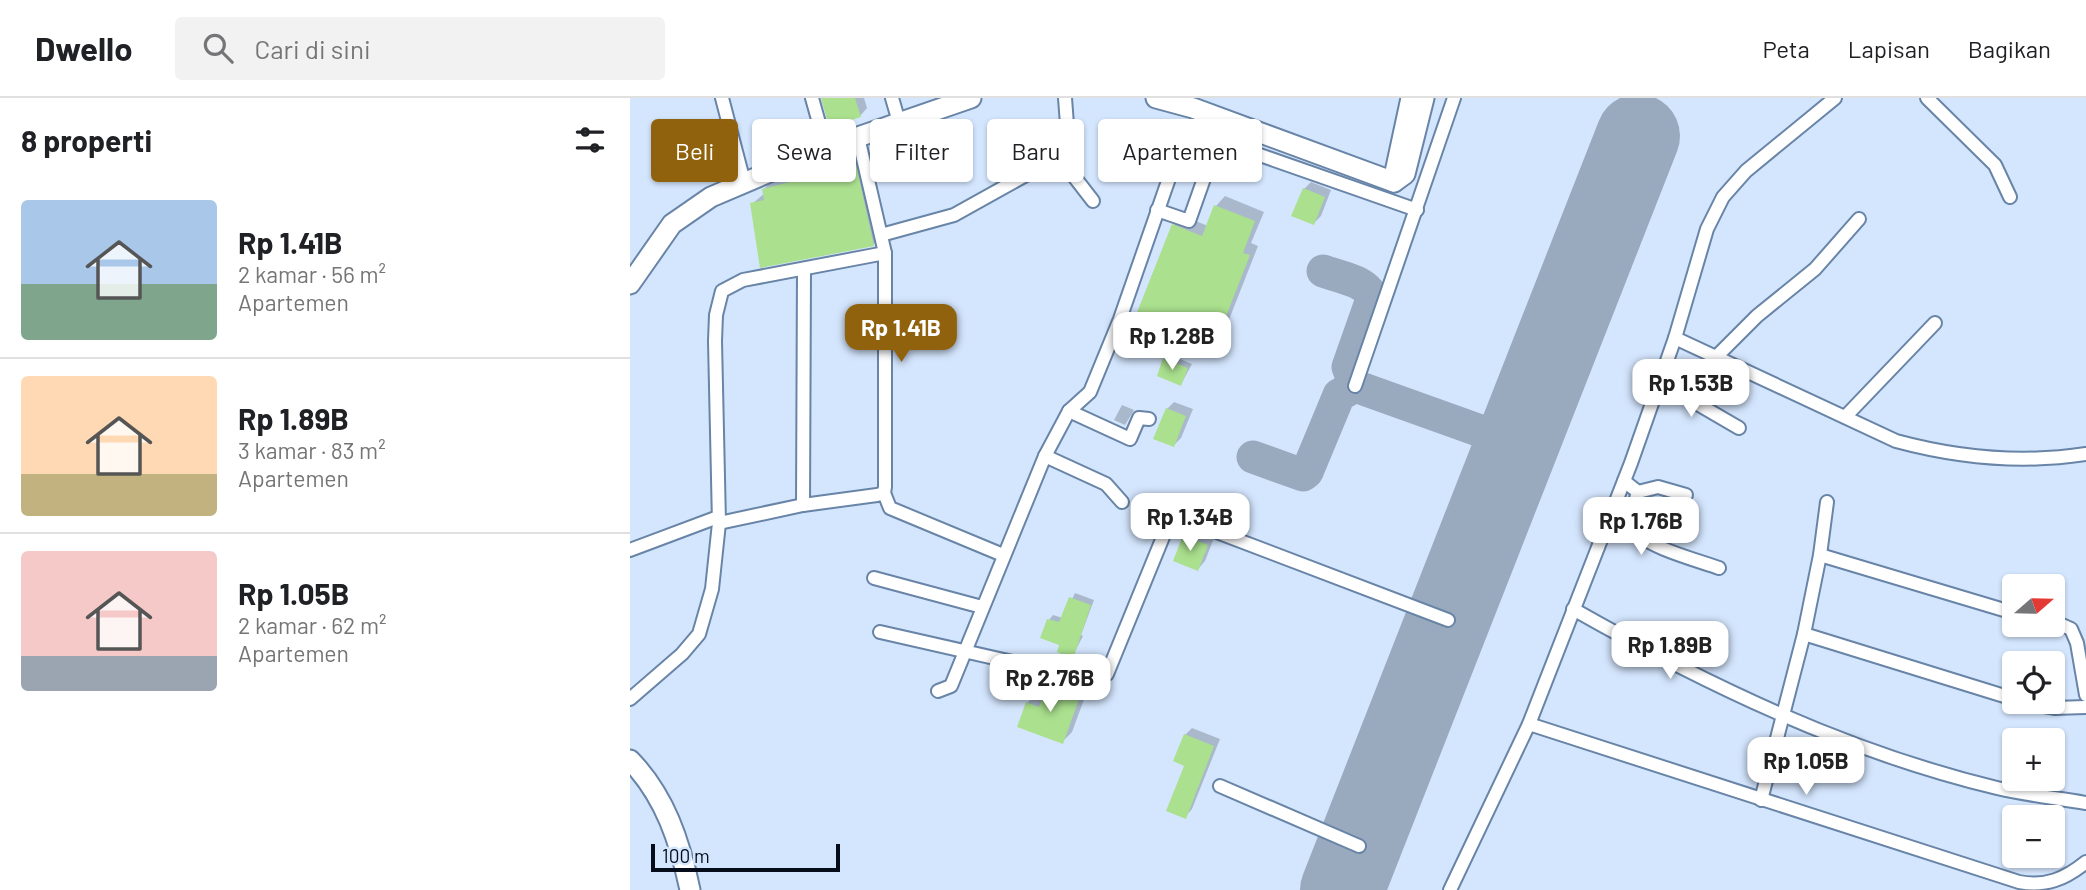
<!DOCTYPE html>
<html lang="id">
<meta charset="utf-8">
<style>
:root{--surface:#fff;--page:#f2f2f2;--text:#202124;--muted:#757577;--line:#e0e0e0;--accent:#90620d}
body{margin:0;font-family:Barlow,sans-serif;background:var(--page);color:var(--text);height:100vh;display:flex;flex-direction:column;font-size:26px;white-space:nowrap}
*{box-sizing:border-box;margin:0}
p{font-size:23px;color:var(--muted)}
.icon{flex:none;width:38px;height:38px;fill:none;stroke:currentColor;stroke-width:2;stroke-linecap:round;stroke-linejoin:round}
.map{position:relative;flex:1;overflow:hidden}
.panel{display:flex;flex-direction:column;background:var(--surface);width:630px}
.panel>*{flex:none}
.top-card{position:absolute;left:21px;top:21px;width:665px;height:63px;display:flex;gap:14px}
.needle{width:46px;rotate:70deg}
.controls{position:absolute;left:1372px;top:476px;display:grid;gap:14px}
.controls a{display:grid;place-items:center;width:63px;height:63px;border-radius:7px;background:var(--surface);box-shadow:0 2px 5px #0004;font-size:35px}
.scale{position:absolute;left:21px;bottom:18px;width:189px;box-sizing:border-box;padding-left:7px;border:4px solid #040d19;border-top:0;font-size:19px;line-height:24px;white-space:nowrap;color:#040d19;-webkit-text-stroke:5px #d4e6fe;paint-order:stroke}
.price{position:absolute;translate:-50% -60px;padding:0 16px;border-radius:14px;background:#fff;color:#222;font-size:23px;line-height:46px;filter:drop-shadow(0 2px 4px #0008)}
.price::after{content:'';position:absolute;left:50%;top:42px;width:21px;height:16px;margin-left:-10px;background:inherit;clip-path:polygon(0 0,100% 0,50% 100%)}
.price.selected{background:var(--accent);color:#fff}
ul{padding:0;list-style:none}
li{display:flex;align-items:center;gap:21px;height:175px;padding:0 21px}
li+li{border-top:2px solid var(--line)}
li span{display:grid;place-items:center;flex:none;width:196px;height:140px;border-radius:7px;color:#555}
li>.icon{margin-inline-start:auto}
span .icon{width:84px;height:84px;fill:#fffc;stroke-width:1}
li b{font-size:30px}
h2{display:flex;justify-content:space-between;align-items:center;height:84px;padding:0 21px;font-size:30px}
.chip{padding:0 24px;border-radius:7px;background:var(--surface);box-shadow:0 2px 5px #0004;font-size:24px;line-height:63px}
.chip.selected{background:var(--accent);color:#fff}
header{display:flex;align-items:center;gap:42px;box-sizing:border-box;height:98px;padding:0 35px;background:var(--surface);border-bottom:2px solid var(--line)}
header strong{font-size:33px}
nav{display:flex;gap:38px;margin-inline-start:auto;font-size:24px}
.search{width:490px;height:63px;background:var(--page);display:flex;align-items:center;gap:18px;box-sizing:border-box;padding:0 24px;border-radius:7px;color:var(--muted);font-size:26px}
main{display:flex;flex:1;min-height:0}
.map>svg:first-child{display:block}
</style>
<header>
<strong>Dwello</strong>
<div class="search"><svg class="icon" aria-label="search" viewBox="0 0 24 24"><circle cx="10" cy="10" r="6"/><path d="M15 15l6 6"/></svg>Cari di sini</div>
<nav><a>Peta</a><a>Lapisan</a><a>Bagikan</a></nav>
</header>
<main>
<section class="panel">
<h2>8 properti<svg class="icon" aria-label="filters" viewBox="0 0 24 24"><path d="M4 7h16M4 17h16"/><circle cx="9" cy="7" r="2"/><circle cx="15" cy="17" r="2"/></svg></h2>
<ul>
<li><span style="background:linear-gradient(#a9c7e8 60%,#7fa58c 0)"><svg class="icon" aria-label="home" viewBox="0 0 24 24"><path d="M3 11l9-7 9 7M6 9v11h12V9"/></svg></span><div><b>Rp 1.41B</b><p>2 kamar · 56 m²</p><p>Apartemen</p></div></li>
<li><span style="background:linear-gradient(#ffd9b3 70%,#c2b280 0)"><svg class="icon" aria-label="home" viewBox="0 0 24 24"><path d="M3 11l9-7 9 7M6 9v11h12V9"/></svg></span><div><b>Rp 1.89B</b><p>3 kamar · 83 m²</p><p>Apartemen</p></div></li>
<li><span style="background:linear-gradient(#f6c9c9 75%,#9aa5b1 0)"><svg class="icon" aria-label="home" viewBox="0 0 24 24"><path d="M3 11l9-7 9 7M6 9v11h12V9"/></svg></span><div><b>Rp 1.05B</b><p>2 kamar · 62 m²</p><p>Apartemen</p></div></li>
</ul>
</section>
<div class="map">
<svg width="1456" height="792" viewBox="0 0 1456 792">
<rect width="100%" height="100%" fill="#d4e6fe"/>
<!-- shadow -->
<g fill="#0003">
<path d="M192 0H234L237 10 230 18Z"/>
<path d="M235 58 253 137 244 146 122 106 135 95 134 91 144 81Z"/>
<path d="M681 84 701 92 691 118 684 125 674 91Z"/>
<path d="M595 98 634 114 621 145 628 148 591 242 581 252 544 127 553 118 578 128 586 108Z"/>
<path d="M540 257 562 266 551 286 535 261Z"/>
<path d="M544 304 563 311 551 340 544 347 537 311Z"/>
<path d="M492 307 504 312 495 327 484 322Z"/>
<path d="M562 431 584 440 575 463 568 471 555 438Z"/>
<path d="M445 495 464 502 451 537 453 538 442 559 419 522 423 517 433 520Z"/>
<path d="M429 577 459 588 442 634 432 644 397 605 407 595 415 598 419 587Z"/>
<path d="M562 630 590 641 562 711 555 719V637Z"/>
</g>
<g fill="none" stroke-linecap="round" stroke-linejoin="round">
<!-- taxiway -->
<g stroke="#9aaabe" stroke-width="33">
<path d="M693 173C709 179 739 183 742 201L718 269 725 288 859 336 881 331 897 322"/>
<path d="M859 336 870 352 877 372"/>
<path d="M623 359 673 377 677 374 709 297 725 288"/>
</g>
<!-- runway -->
<path stroke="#9aaabe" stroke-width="84" d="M712 792 1008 38"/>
</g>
<!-- building -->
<g fill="#aae08e">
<path d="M191 0H225L231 19 199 29Z"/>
<path d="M226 67 244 148 130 170 120 105 134 102 132 91Z"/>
<path d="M673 90 695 99 684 127 661 118Z"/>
<path d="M584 107 625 123 613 155 620 157 582 254 504 222 542 126 572 138Z"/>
<path d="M533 260 558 270 551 288 527 278Z"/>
<path d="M536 310 556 318 544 349 523 341Z"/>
<path d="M553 437 578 447 568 473 543 463Z"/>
<path d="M439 499 461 507 443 561 427 554 429 547 410 540 417 521 429 524Z"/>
<path d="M417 586 450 598 433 646 387 629 396 604 409 609Z"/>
<path d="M554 636 584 648 556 721 536 713 554 668 543 663Z"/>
</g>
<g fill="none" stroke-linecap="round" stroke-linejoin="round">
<!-- minor casing -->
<g stroke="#6884a7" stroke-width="16">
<g id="minor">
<path d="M92 0 114 84"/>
<path d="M182 0 196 50"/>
<path d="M262 0 269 24"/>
<path d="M1297 0 1365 67 1380 99"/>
<path d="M429 59 463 103"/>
<path d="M527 112 559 123 577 72"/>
<path d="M251 137 324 117 439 53 435 0"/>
<path d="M1045 240 1266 343C1329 360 1391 366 1456 356"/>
<path d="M1086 259 1127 218 1185 171 1229 121"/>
<path d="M1030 284 1109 330"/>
<path d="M725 288 824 0"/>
<path d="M439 313 500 341 509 320 519 321"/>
<path d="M1215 319 1305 225"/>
<path d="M415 358 476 386 492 404"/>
<path d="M994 383 1008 394C1005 405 998 421 1005 432 1015 449 1070 463 1089 470"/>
<path d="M1008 394 1028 389 1056 397"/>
<path d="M254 395 260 410 373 457"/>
<path d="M173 407 247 397 254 395 255 389V155L228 39"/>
<path d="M89 425 173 407 174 171"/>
<path d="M0 452 88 419"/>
<path d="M1190 457 1197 404"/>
<path d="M244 480 352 509"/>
<path d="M943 511C1077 587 1217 654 1367 690 1396 697 1427 700 1456 705"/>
<path d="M1423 523 1441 531 1447 545 1456 597"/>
<path d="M250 534 391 566 455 586 477 576 542 417 818 522"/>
<path d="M1174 536 1190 457 1384 515"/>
<path d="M308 593 321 588 415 358 439 313 460 294 490 221 552 43 557 36 567 35 787 112"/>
<path d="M0 601 52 556 69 536 82 491 89 425 85 243 86 217 92 193 113 182 255 155"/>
<path d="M1392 604 1424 610 1456 609"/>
<path d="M899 626 1389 784C1416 789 1435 781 1456 764"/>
<path d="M590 688 729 748"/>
<path d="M1131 702 1174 536 1384 601"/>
<path d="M820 792 899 626 1001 365 1045 240 1077 131 1093 99 1116 73 1205 0"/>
</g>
</g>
<!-- highway casing -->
<g stroke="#6884a7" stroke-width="23">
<g id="highway">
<path d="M526 0 563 10 764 84"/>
<path d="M764 79 781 0"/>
<path d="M764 84 775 76 794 0"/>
<path d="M0 186 42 126 81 99 196 50 341 0"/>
<path d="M0 662C35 698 50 744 60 792"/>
</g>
</g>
<!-- minor -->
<use href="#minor" stroke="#fff" stroke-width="12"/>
<!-- highway -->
<use href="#highway" stroke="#fff" stroke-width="19"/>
</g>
</svg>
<div class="controls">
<a><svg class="needle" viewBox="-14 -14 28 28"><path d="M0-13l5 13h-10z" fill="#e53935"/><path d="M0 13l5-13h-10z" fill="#757577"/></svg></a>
<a><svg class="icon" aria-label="locate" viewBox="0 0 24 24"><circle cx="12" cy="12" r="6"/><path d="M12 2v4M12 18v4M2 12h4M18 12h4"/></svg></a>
<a>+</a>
<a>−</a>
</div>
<div class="scale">100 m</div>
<b class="price selected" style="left:271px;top:266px">Rp 1.41B</b>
<b class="price" style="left:542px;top:274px">Rp 1.28B</b>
<b class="price" style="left:1061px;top:321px">Rp 1.53B</b>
<b class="price" style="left:560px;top:455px">Rp 1.34B</b>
<b class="price" style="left:1011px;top:459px">Rp 1.76B</b>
<b class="price" style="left:1040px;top:583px">Rp 1.89B</b>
<b class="price" style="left:420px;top:616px">Rp 2.76B</b>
<b class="price" style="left:1176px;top:699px">Rp 1.05B</b>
<div class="top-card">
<a class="chip selected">Beli</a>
<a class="chip">Sewa</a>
<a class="chip">Filter</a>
<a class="chip">Baru</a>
<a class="chip">Apartemen</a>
</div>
</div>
</main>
